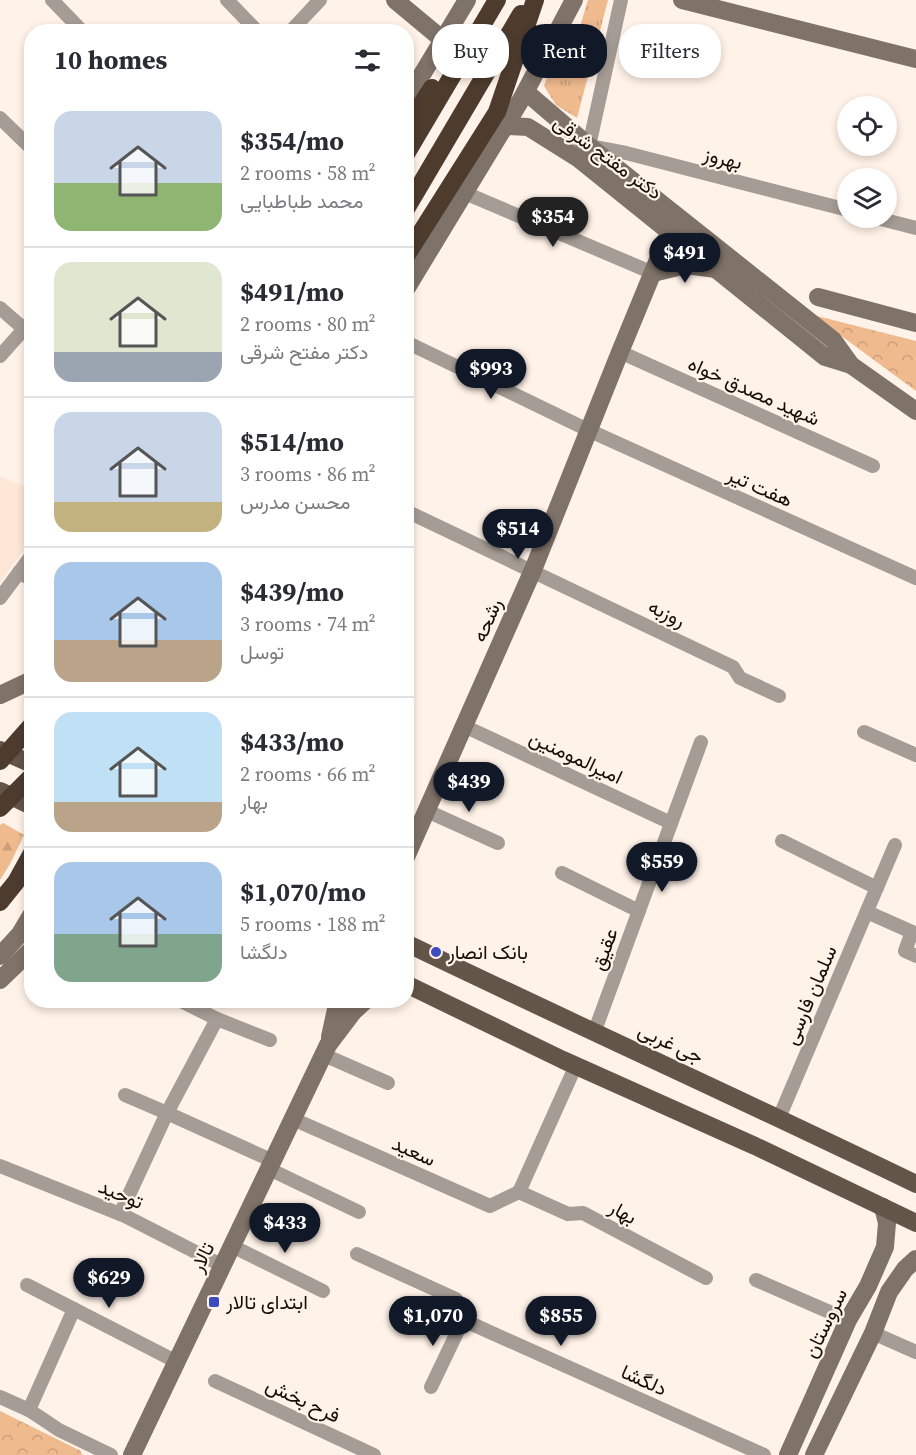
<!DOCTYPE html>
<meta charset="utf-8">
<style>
:root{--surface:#fff;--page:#f2f2f3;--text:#2b2b33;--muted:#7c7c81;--line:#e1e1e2;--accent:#111827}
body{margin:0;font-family:"Source Serif 4",Vazirmatn,serif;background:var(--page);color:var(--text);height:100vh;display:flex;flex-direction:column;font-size:22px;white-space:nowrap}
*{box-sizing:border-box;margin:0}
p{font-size:20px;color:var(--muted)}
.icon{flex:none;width:33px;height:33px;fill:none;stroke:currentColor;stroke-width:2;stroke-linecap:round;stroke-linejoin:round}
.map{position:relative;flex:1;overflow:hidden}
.drawer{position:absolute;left:24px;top:24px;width:390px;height:984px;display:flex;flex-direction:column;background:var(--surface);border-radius:24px;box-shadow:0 3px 9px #0003}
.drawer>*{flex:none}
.banner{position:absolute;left:432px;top:24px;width:393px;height:54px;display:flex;gap:12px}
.buttons{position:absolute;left:837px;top:96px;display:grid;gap:12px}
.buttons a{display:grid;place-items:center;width:60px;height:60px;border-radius:50%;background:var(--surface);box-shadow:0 3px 9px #0003;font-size:30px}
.price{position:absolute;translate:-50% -51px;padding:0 14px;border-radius:21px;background:var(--accent);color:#fff;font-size:20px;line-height:39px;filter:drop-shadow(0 2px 3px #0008)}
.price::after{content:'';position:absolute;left:50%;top:36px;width:18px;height:14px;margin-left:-9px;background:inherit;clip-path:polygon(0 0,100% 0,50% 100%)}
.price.on{background:#222;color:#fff}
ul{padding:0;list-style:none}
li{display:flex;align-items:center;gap:18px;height:150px;padding:0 30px}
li+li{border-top:2px solid var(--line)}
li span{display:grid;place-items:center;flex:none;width:168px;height:120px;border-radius:18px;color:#555}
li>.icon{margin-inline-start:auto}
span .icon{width:72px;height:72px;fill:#fffc;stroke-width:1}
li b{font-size:26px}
h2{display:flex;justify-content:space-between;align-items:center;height:72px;padding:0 30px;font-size:26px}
.pill{padding:0 21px;border-radius:24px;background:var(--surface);box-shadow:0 3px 9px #0003;font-size:21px;line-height:54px}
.pill.on{background:var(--accent);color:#fff}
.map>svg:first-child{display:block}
</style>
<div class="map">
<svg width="916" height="1455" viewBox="0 0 916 1455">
<defs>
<pattern id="grass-tufts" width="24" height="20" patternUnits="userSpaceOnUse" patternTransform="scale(1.5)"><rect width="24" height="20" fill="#efba8e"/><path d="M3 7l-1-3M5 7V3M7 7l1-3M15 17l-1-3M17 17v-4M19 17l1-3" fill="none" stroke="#cc9f79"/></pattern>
<pattern id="forest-firs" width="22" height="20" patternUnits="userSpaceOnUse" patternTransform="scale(1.5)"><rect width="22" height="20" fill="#efba8e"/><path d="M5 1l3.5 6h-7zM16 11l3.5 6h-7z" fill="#cc9f79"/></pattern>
<pattern id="park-crowns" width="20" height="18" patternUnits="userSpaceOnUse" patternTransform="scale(1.5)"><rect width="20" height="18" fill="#efba8e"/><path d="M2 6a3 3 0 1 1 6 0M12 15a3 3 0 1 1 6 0" fill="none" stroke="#cc9f79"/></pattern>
</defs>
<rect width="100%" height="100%" fill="#fff2e8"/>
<!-- built -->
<path fill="#fee7d6" d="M0 476 32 490 31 539 0 583Z"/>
<!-- grass -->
<path fill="url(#grass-tufts)" d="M588 0H608L577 118 556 105 544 86 549 71 568 66Z"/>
<!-- forest -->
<path fill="url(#forest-firs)" d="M3 823 24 835 10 864 0 880V825Z"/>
<!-- park -->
<g fill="url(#park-crowns)">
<path d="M813 315 916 341V391Z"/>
<path d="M0 1411 81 1451 82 1455H0Z"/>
</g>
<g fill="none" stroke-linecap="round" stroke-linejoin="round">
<!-- street -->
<g stroke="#a59c95" stroke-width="14">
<path d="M52 0 83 32"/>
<path d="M227 0 258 32"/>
<path d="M621 0 589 146 626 153 848 210"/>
<path d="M290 32 320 0"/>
<path d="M0 118 32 149"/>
<path d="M465 193 653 273"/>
<path d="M877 218 916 228"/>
<path d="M0 308 24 329"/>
<path d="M406 342 588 430 916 578"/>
<path d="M620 352 873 466"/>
<path d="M0 356 32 320"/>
<path d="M406 511 733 667 740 678 779 696"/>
<path d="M19 572 32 580"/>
<path d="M0 598 32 555"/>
<path d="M464 726 671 823"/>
<path d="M864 732 916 755"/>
<path d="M427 811 498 843"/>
<path d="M782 841 877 888"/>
<path d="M562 873 639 911"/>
<path d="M867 912 912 932 905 951 916 956"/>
<path d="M179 1000 217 1019 270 1040"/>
<path d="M594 1033 701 742"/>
<path d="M324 1055 388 1083"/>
<path d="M125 1095 167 1113 273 1161"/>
<path d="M779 1118 895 845"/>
<path d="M293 1119 490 1206 519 1192"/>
<path d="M0 1166 125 1216 223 1266"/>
<path d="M269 1169 359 1212"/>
<path d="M519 1192 568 1214 583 1213 706 1278"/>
<path d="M519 1192 576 1065"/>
<path d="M120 1214 167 1113 217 1019"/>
<path d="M232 1246 323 1291"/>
<path d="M357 1254 456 1299 463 1320 764 1455"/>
<path d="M756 1280 848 1320"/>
<path d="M27 1285 177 1362"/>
<path d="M873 1333 916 1352"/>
<path d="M215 1381 374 1455"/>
<path d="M431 1387 463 1320"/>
<path d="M0 1397 29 1410 59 1430 111 1455"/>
<path d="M29 1410 74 1309"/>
</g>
<!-- secondary -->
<g stroke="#7f7268" stroke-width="18">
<path d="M395 0 443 40"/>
<path d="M682 0 916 59"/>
<path d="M526 92 589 146 833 340 851 365 916 411"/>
<path d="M406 101 467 0"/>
<path d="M506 126 528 127 579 159 825 357 851 365"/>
<path d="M653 273 686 265 716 269"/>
<path d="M406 289 522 98 574 0"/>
<path d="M818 297 916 323"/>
<path d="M0 695 32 680"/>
<path d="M406 857 533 570 620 352 676 216"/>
<path d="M0 956 20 934 32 914"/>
<path d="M0 980 32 949"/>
<path d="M330 1037 338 1000"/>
<path d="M132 1455 328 1045 353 1012 366 1000"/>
<path d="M788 1455 848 1320 868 1286 885 1247 887 1223 883 1207"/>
<path d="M814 1455 873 1333 889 1292 905 1269 916 1259"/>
</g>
<!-- primary -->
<g stroke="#645549" stroke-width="18">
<path d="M0 750 32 764"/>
<path d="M0 791 32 806"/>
<path d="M406 943C576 1025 747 1102 916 1184"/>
<path d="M406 984 563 1060 755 1146 916 1223"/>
</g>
<!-- highway -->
<g stroke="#4d3c2e" stroke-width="18">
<path d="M406 128 432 88"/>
<path d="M406 154 497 0"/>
<path d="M406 209 521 14"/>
<path d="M406 256 497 112 535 0"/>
<path d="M0 761 32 725"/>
<path d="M0 808 32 776"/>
<path d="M0 902 16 882 32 853"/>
</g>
</g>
<!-- markers -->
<g fill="#3a4cbf" stroke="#fff2e8" stroke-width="2">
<circle cx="436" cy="952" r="6"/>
<rect x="208" y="1296" width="12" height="12" rx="3"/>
</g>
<g text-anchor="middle" stroke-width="4.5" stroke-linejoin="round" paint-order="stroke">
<!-- street labels -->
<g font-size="20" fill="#150e08" stroke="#fff2e8">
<text transform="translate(608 157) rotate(36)" y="7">دکتر مفتح شرقی</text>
<text transform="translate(723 158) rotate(14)" y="7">بهروز</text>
<text transform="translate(754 391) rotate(24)" y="7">شهید مصدق خواه</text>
<text transform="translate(760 487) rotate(24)" y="7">هفت تیر</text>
<text transform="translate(667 613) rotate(26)" y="7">روزبه</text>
<text transform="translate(487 620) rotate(-66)" y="7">رشحه</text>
<text transform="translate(576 757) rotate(25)" y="7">امیرالمومنین</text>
<text transform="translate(604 949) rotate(-70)" y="7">عقیق</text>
<text transform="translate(810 995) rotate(-67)" y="7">سلمان فارسی</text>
<text transform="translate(671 1043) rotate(25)" y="7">جی غربی</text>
<text transform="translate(414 1151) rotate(24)" y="7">سعید</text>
<text transform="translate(121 1194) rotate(23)" y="7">توحید</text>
<text transform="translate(623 1212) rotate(28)" y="7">بهار</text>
<text transform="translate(202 1257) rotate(-64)" y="7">تالار</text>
<text transform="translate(825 1323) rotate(-64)" y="7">سروستان</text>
<text transform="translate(644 1380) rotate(24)" y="7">دلگشا</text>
<text transform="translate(303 1400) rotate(25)" y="7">فرح بخش</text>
</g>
<!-- poi labels -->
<g font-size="20" fill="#150e08" stroke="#fff2e8" text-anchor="start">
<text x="448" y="959">بانک انصار</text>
<text x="226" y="1309">ابتدای تالار</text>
</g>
</g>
</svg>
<div class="buttons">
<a><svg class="icon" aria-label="locate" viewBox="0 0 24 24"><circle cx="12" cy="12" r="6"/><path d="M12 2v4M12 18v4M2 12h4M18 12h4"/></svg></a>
<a><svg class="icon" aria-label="layers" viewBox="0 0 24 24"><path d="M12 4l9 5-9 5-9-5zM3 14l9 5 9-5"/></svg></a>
</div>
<b class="price on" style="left:553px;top:248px">$354</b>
<b class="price" style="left:685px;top:284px">$491</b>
<b class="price" style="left:491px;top:400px">$993</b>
<b class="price" style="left:518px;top:560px">$514</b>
<b class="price" style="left:469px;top:813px">$439</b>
<b class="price" style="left:662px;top:893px">$559</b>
<b class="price" style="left:285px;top:1254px">$433</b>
<b class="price" style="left:109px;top:1309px">$629</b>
<b class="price" style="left:433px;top:1347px">$1,070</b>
<b class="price" style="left:561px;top:1347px">$855</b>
<div class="banner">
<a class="pill">Buy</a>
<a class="pill on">Rent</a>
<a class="pill">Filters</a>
</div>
<section class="drawer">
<h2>10 homes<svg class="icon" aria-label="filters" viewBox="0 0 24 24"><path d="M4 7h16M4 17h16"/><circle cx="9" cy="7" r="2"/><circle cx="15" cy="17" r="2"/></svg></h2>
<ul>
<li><span style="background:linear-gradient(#c9d6e8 60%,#8fb573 0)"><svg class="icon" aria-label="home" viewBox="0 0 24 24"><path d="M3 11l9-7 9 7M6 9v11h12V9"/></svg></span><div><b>$354/mo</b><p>2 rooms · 58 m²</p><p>محمد طباطبایی</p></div></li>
<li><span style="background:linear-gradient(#dfe7d0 75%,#9aa5b1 0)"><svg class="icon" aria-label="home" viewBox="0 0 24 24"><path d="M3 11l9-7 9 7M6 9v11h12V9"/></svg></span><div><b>$491/mo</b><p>2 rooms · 80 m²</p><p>دکتر مفتح شرقی</p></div></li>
<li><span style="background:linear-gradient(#c9d6e8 75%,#c2b280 0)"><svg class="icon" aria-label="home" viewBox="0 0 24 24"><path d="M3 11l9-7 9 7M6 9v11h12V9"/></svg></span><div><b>$514/mo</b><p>3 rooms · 86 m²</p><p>محسن مدرس</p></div></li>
<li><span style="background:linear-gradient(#a9c7e8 65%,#b9a48a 0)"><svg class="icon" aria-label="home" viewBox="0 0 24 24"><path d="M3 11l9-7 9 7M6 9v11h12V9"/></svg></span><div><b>$439/mo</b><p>3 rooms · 74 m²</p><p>توسل</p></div></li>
<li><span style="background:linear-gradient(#bfe0f5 75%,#b9a48a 0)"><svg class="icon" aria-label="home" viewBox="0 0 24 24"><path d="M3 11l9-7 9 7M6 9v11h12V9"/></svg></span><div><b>$433/mo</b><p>2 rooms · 66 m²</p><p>بهار</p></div></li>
<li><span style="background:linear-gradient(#a9c7e8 60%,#7fa58c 0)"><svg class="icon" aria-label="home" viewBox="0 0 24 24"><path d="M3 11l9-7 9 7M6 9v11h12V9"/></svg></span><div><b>$1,070/mo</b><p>5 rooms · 188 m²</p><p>دلگشا</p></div></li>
</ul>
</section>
</div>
